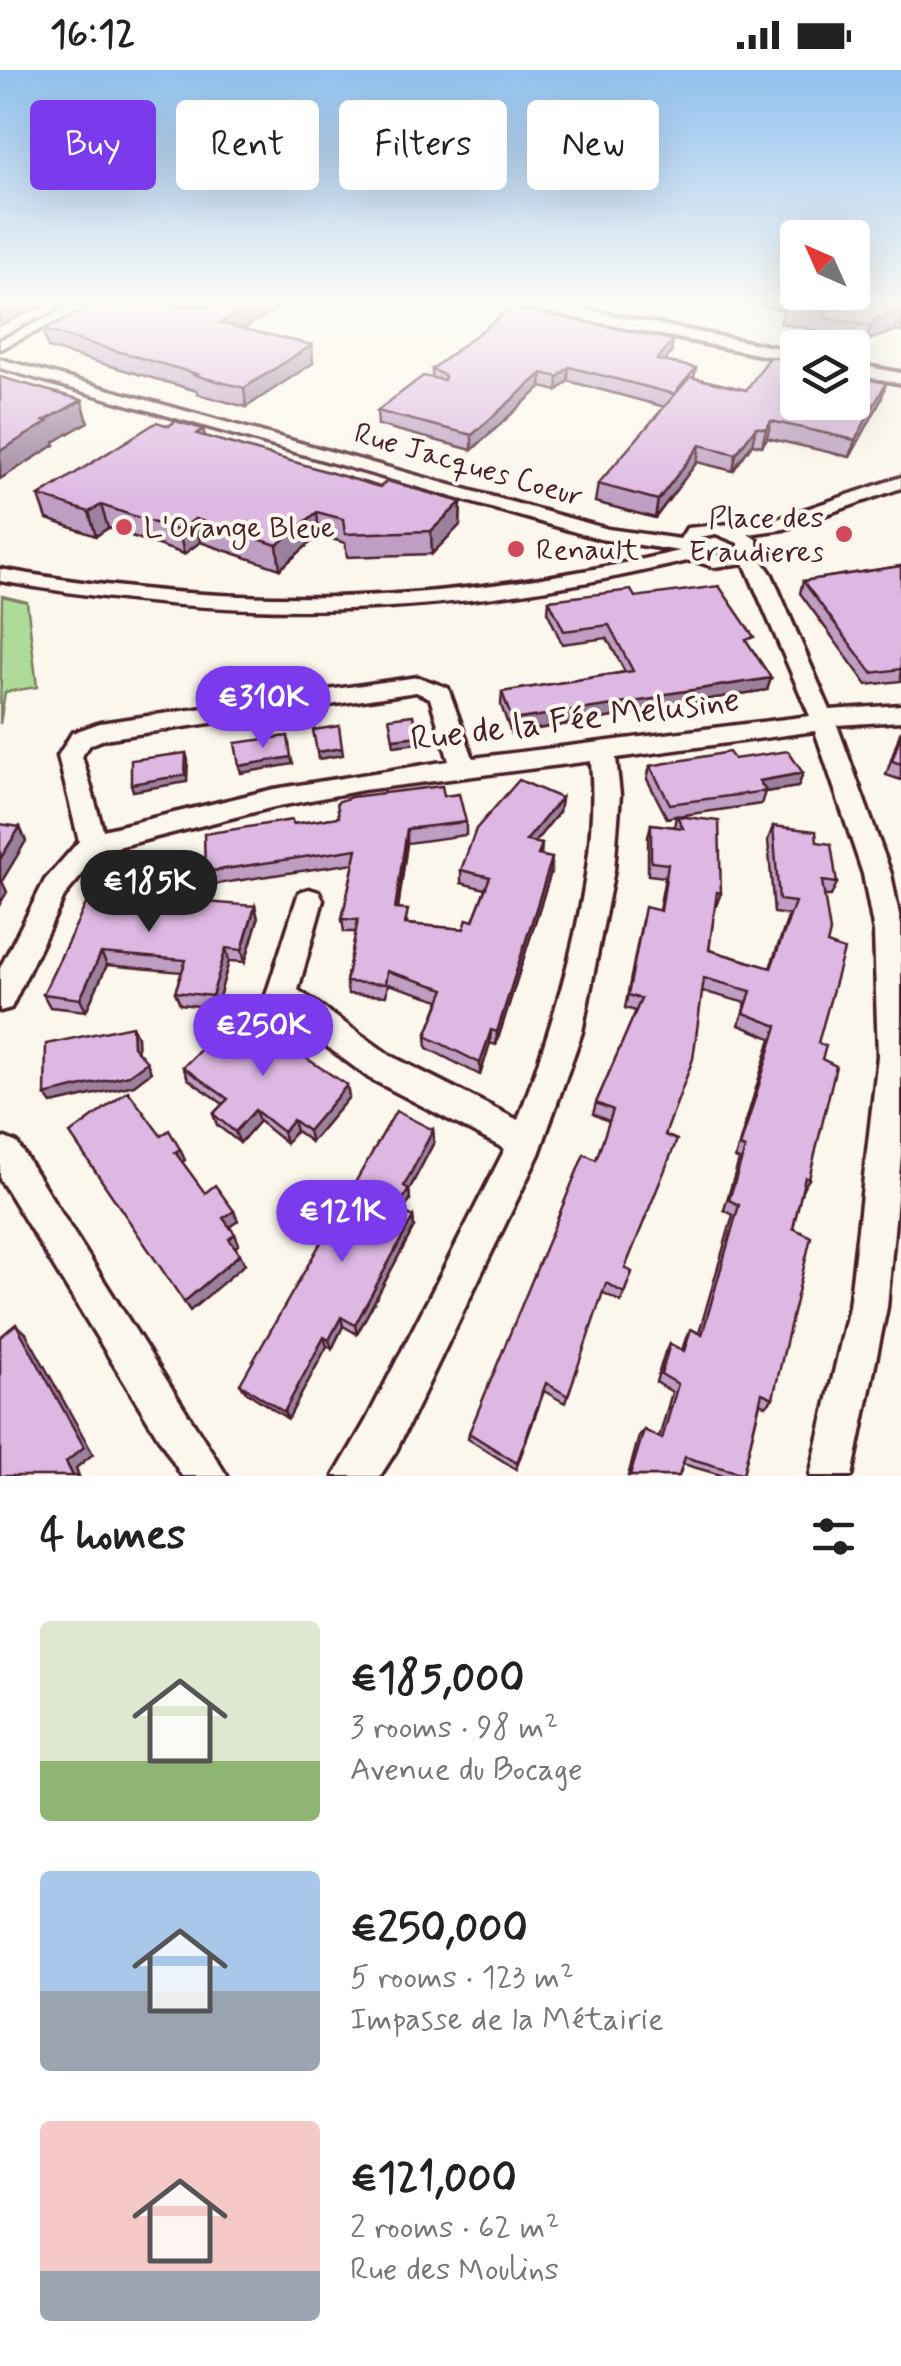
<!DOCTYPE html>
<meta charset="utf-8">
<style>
:root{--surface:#fff;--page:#f2f2f2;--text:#222;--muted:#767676;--accent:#7c3aed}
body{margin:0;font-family:Mynerve,sans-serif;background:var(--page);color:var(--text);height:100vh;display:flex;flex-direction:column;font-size:38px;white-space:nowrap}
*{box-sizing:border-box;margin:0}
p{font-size:32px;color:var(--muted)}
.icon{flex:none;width:55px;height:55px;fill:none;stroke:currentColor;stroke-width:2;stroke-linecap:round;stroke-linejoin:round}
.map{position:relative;height:1406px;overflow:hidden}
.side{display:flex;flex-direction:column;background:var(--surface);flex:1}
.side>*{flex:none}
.banner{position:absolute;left:30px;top:30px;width:842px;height:90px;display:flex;gap:20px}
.needle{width:65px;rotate:315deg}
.tools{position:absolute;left:780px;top:150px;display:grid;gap:20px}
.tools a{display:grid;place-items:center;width:90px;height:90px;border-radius:10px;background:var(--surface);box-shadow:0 10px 40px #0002;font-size:50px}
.price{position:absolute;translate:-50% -85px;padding:0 22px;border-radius:35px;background:var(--accent);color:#fff;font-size:32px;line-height:65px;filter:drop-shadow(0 2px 5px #0008)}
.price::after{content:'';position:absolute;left:50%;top:60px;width:30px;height:22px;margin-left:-15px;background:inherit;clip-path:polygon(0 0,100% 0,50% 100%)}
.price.on{background:#222;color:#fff}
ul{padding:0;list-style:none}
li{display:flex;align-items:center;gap:30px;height:250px;padding:0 40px}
li span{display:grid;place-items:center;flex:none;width:280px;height:200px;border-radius:10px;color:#555}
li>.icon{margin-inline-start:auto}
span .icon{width:120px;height:120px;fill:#fffc;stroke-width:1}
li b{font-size:42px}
h2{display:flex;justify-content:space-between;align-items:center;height:120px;padding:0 40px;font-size:42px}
.tag{padding:0 35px;border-radius:10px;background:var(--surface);box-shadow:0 10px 40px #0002;font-size:35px;line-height:90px}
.tag.on{background:var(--accent);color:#fff}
.status{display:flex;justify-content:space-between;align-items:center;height:70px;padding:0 50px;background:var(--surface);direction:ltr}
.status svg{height:28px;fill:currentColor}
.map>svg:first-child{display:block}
</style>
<div class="status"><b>16:12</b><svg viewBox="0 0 49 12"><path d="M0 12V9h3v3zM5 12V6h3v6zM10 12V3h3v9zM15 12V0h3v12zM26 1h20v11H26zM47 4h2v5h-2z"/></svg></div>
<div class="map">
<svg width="901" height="1406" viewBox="0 0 901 1406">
<rect width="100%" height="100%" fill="#fbf7ec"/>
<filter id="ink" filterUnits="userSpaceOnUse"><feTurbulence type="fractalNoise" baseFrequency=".01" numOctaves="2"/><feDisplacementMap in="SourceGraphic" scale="20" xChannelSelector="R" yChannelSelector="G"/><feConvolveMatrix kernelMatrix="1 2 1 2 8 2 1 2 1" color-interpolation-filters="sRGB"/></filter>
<g filter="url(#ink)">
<!-- green -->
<path fill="#aedb9a" stroke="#7c7d62" stroke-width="2.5" d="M2 526 27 532 37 617 5 622 0 654Z"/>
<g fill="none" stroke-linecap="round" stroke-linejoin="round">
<!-- minor casing -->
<g stroke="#4a1f2b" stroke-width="7">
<g id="minor">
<path d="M74 235H91L0 279V270Z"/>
<path d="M0 289 608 459 680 469 687 458 774 450 901 407V418L784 459 748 464 757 470 758 484 772 505 830 640 901 635V651L837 655 891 804 901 855V1085L887 1237 852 1406H810L849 1237 878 986 874 862 863 804 815 661 616 688 620 725 614 800 582 962 539 1084 396 1381 380 1406H334L366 1351 505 1079 369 1008 270 934 266 925 299 822 309 819 319 822 323 830 298 920 391 986 518 1050C557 944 601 804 591 691L363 720 274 737 102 781 65 825 11 938 0 941V898L45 810 79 771 58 686 72 663 100 653 418 607 448 618 473 688 810 646 744 493 714 497 692 490C446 548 249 556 0 511V499C239 542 443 536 680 481L600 469 0 298ZM716 464 738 473V481C722 488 707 487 698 471L700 467ZM416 622 430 628 449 691 274 719 103 760 82 686 90 675 104 669Z"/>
<path d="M5 1068 17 1073 227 1406H182L0 1109V1070Z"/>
</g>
</g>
<!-- tertiary casing -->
<g stroke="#4a1f2b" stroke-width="8">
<g id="tertiary">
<path d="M528 235H560L798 282V292L536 240Z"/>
<path d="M852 294 901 303V313L852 304Z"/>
</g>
</g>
<!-- minor -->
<use href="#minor" fill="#fbf7ec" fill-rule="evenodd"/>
<!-- tertiary -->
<use href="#tertiary" fill="#fbf7ec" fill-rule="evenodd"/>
</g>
<!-- wall -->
<g fill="#be9ec2" stroke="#4a1f2b" stroke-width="2.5">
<path d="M96 235H284L244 258 313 293 246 337 197 324V321L48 278 43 260Z"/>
<path d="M757 235H901V262L895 261 868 270 864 277 818 268 820 261 780 253 784 240Z"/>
<path d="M671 283 664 291 696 298 694 308 746 320 881 330 850 387 767 368 762 376 752 374 733 401 697 392 655 448 595 432 598 414 665 337 568 311 557 321 541 317 472 380 378 355 377 341 432 308V299Z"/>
<path d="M169 356 203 359 205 366 380 417 461 432 460 455 432 484 347 487 345 473 319 465 280 499 200 472 184 484 108 458 96 466 47 449 39 426Z"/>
<path d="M901 496V611L867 615 800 523 803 511Z"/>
<path d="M635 527 751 578 771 608 767 620 658 637V640L511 663 501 635 502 622 625 602 607 568 562 574 548 543 549 530Z"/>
<path d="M901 660V710L886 705Z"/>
<path d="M734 689 803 703 798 717 765 722 761 734 677 746 721 823 716 836H715L709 880 770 898 789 845 774 843 768 770 773 756 817 772 837 813 831 826H824L827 874 818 973 822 989 809 1109 802 1120 793 1158 773 1328 766 1336 760 1333 743 1404 740 1406H724L683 1394 679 1406H628L639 1366 644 1360 659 1368 672 1322 656 1312 665 1282 670 1274 682 1280 686 1268 691 1259 699 1263 733 1145 724 1140 739 1090 735 1088 771 968 739 955 746 933 702 921 665 1065 625 1198 632 1202 621 1232 602 1222 565 1333 544 1321 516 1399 468 1369 469 1363 596 1090 610 1052 593 1044 596 1033 636 941 625 938 642 850 659 840 665 807 648 805V767L651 754 674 757 676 746 667 748 647 709 650 696Z"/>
<path d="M444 726 466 752V765L407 773 398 839 408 854 464 859 473 851 485 819 461 813V800L561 728 559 742 534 773 542 774 541 786 551 802 496 975 490 973 480 1005 427 978 426 966 440 930 388 914 386 926 348 924 346 912 356 862H344L342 849 354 793 209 815 205 802 293 754 339 747Z"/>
<path d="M145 805 135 827 194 835 255 836 258 849 245 892 229 891 216 938 180 934 175 922 182 902 107 895 86 941 50 937 43 924Z"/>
<path d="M183 997 349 1027 311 1072 296 1061 286 1073 259 1051 240 1073 217 1055 213 1044 223 1034 188 1009Z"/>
<path d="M433 1060 434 1072 409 1120 410 1130 403 1141 413 1147 414 1157 357 1264 343 1256 332 1279 327 1276 288 1349 245 1321 240 1314Z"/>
</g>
<!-- shaded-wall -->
<g fill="#9b819e" stroke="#4a1f2b" stroke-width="2.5">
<path d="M14 235H45L0 255V241Z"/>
<path d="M252 235H284L223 270 220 253Z"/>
<path d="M901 240 895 261 868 270 864 277 871 256 874 250Z"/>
<path d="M673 270 671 283 655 304 657 290Z"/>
<path d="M312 275 313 293 246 337 244 318Z"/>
<path d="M569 297 568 311 557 321 558 307Z"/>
<path d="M542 303 541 317 472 380V365Z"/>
<path d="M886 313 881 330 850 387 855 370Z"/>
<path d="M82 330 88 352 54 372 55 375 0 409V381L44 351Z"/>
<path d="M771 351 767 368 762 376 766 359Z"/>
<path d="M756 357 752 374 733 401 736 384Z"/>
<path d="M700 375 697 392 655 448 658 430Z"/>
<path d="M461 432 460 455 432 484 431 461Z"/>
<path d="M101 435 108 458 96 466 89 442Z"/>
<path d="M317 442 319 465 280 499 277 475Z"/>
<path d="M195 449 200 472 184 484 179 461Z"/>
<path d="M771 608 767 620 658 637V640L511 663 512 650 659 625Z"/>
<path d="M418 666 419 673 394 676 393 669Z"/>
<path d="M342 678 343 685 318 689 317 682Z"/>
<path d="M186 683 188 690 187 712 133 721 131 714Z"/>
<path d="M291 687 293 694 241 703 239 696Z"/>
<path d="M803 703 798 717 765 722 766 721 759 711Z"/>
<path d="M561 728 559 742 525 784 526 771Z"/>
<path d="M20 757 26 771 2 811 7 822 0 834V789Z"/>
<path d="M407 759V773L396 852 395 839Z"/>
<path d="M552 788 551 802 496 975 497 962Z"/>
<path d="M140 792 145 805 134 827 108 823 107 818Z"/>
<path d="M255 836 258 849 245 892 242 880Z"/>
<path d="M226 878 229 891 216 938 212 926Z"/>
<path d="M101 883 107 895 86 941 80 929Z"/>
<path d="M132 956 137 966 138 987 133 976Z"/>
<path d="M491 960 490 973 480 1005V993Z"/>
<path d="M147 992 151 1002 134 1015 52 1034 45 1025Z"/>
<path d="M347 1015 349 1027 311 1072 308 1061Z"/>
<path d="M255 1040 259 1051 240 1073 235 1062Z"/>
<path d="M293 1050 296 1061 286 1073 283 1062Z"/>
<path d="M433 1060 434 1072 409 1120 410 1130 399 1148 398 1138 404 1116Z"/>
<path d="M180 1079 185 1090 181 1093 175 1082Z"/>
<path d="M234 1141 238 1151 228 1158 223 1148Z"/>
<path d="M413 1147 414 1157 357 1264 355 1255Z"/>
<path d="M235 1164 239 1174 234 1179 229 1169Z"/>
<path d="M240 1184 245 1194 190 1241 184 1232Z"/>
<path d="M341 1247 343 1256 332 1279 329 1270Z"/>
<path d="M16 1254 26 1263 93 1384 76 1398 79 1406H73L66 1392Z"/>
<path d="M324 1267 327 1276 288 1349 284 1342Z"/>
</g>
<!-- building -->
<g fill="#ddb8e2" stroke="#4a1f2b" stroke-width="2.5">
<path d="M0 235H14L0 241Z"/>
<path d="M96 235H252L220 253 312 275 244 318 194 305 197 304 43 260Z"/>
<path d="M797 235H901V240L874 250 871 256 824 248 828 241Z"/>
<path d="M512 237 673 270 657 290 696 298 674 324 569 297 558 307 542 303 472 365 377 341 423 306 444 310 445 306 432 299Z"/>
<path d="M770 287 798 293V332H852V306L886 313 855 370 771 351 766 359 756 357 736 384 700 375 658 430 598 414 690 307 746 320Z"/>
<path d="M0 307 82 330 44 351 48 352 0 381Z"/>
<path d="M175 351 203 359 197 364 380 417 387 411 461 432 431 461 345 464 343 449 317 442 277 475 195 449 179 461 101 435 89 442 39 426 157 352 169 356Z"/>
<path d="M901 496V599L872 603 803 511Z"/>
<path d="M719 516 754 567 746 570 771 608 659 625 660 628 512 650 502 622 633 601 609 555 564 561 549 530 631 520 635 527Z"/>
<path d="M413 645 418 666 393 669 389 648Z"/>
<path d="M339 656 342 678 317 682 313 660Z"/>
<path d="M901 663V694L892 691Z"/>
<path d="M288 666 291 687 239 696 235 673Z"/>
<path d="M788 681 803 703 759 711 766 721 670 734 650 696 729 682 734 689Z"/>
<path d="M186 683 185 705 131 714V690Z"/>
<path d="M519 710 561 728 526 771 542 774 538 785 552 788 497 962 491 960 480 993 426 966 445 919 387 901 385 914 346 912 358 850 342 849 357 779 205 802 204 764 292 750 293 754 339 747 337 732 351 727 442 716 444 726 459 724 466 752 407 759 395 839 408 840 405 854 464 859 467 849 473 851 490 807 461 800 476 759Z"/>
<path d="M677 746 719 751 721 823 717 822 709 880 771 898 795 832 779 830 773 756 816 761 817 772 831 774 837 813 822 811 830 862 827 874 844 880 818 973 826 976 822 989 836 996 809 1109 805 1107 793 1158 811 1167 773 1328 762 1323 743 1404 685 1387 679 1406H630L644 1360 662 1369 678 1314 661 1304 670 1274 684 1281 691 1259 702 1265 739 1135 729 1130 745 1079 740 1077 777 956 744 943 751 921 704 908 693 989 665 1065 677 1070 625 1198 632 1202 624 1223 606 1213 568 1326 546 1313 517 1393 469 1363 584 1084 596 1090 613 1040 596 1033 641 929 628 925 645 837 661 841 668 794 651 792V754L683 758Z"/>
<path d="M0 754 20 757 0 789Z"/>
<path d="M108 788 140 792 129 814 107 818 108 823 194 835V831L255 836 242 880 226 878 212 926 175 922 186 890 101 883 80 929 43 924Z"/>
<path d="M230 950 243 959 251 952 347 1015 308 1061 293 1050 283 1062 255 1040 235 1062 213 1044 228 1029 183 997Z"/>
<path d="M132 956 133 976 147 992 129 1005 45 1025 46 974Z"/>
<path d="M128 1021 161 1066 169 1060 180 1079 175 1082 205 1123 215 1115 234 1141 223 1148 235 1164 229 1169 240 1184 184 1232 70 1064Z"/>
<path d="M396 1041 433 1060 404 1116 409 1119 398 1138 413 1147 355 1255 341 1247 329 1270 324 1267 284 1342 240 1314Z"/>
<path d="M16 1254 84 1377 66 1392 73 1406H0V1267Z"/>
</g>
</g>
<!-- sky -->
<linearGradient id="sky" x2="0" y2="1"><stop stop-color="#90c0ee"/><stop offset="0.54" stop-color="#fdfbf6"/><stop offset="1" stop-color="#fdfbf6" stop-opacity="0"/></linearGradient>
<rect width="901" height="432" fill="url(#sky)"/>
<!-- markers -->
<g fill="#d1495b" stroke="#fbf7ec" stroke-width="4">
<circle cx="124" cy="457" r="10"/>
<circle cx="844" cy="464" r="10"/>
<circle cx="516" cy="479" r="10"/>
</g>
<g text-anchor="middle" stroke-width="8" stroke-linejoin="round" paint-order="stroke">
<!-- far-street labels -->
<g font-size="30" fill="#4a1f2b" stroke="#fbf7ec">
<text transform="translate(469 394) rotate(16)" y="10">Rue Jacques Coeur</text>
</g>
<!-- far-poi labels -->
<g font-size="30" fill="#4a1f2b" stroke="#fbf7ec" text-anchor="start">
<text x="824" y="457" text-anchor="end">Place des<tspan x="824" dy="34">Eraudieres</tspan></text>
<text x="144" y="467">L'Orange Bleue</text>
<text x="536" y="489">Renault</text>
</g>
<!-- street labels -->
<g font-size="35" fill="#4a1f2b" stroke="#fbf7ec">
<text transform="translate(575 648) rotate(-7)" y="12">Rue de la Fée Melusine</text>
</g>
</g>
</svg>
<div class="tools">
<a><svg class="needle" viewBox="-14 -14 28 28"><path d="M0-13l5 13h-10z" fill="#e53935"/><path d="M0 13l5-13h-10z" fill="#767676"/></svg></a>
<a><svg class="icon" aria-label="layers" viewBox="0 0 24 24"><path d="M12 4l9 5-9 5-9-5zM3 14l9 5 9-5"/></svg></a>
</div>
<b class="price" style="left:263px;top:681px">€310K</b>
<b class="price on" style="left:149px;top:865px">€185K</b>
<b class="price" style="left:263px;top:1009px">€250K</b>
<b class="price" style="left:342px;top:1195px">€121K</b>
<div class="banner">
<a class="tag on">Buy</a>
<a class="tag">Rent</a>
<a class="tag">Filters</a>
<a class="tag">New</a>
</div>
</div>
<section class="side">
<h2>4 homes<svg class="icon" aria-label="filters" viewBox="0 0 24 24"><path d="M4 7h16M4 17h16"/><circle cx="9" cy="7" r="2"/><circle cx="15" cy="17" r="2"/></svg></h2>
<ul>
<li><span style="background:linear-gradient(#dfe7d0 70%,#8fb573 0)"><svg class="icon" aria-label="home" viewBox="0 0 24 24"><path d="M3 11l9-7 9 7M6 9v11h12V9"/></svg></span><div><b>€185,000</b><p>3 rooms · 98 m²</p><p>Avenue du Bocage</p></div></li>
<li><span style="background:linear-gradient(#a9c7e8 60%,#9aa5b1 0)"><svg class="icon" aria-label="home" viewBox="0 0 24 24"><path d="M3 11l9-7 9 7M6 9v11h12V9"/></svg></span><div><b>€250,000</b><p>5 rooms · 123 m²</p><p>Impasse de la Métairie</p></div></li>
<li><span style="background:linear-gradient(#f6c9c9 75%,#9aa5b1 0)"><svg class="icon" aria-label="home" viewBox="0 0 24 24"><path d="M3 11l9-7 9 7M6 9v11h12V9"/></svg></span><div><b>€121,000</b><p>2 rooms · 62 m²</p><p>Rue des Moulins</p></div></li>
</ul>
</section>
